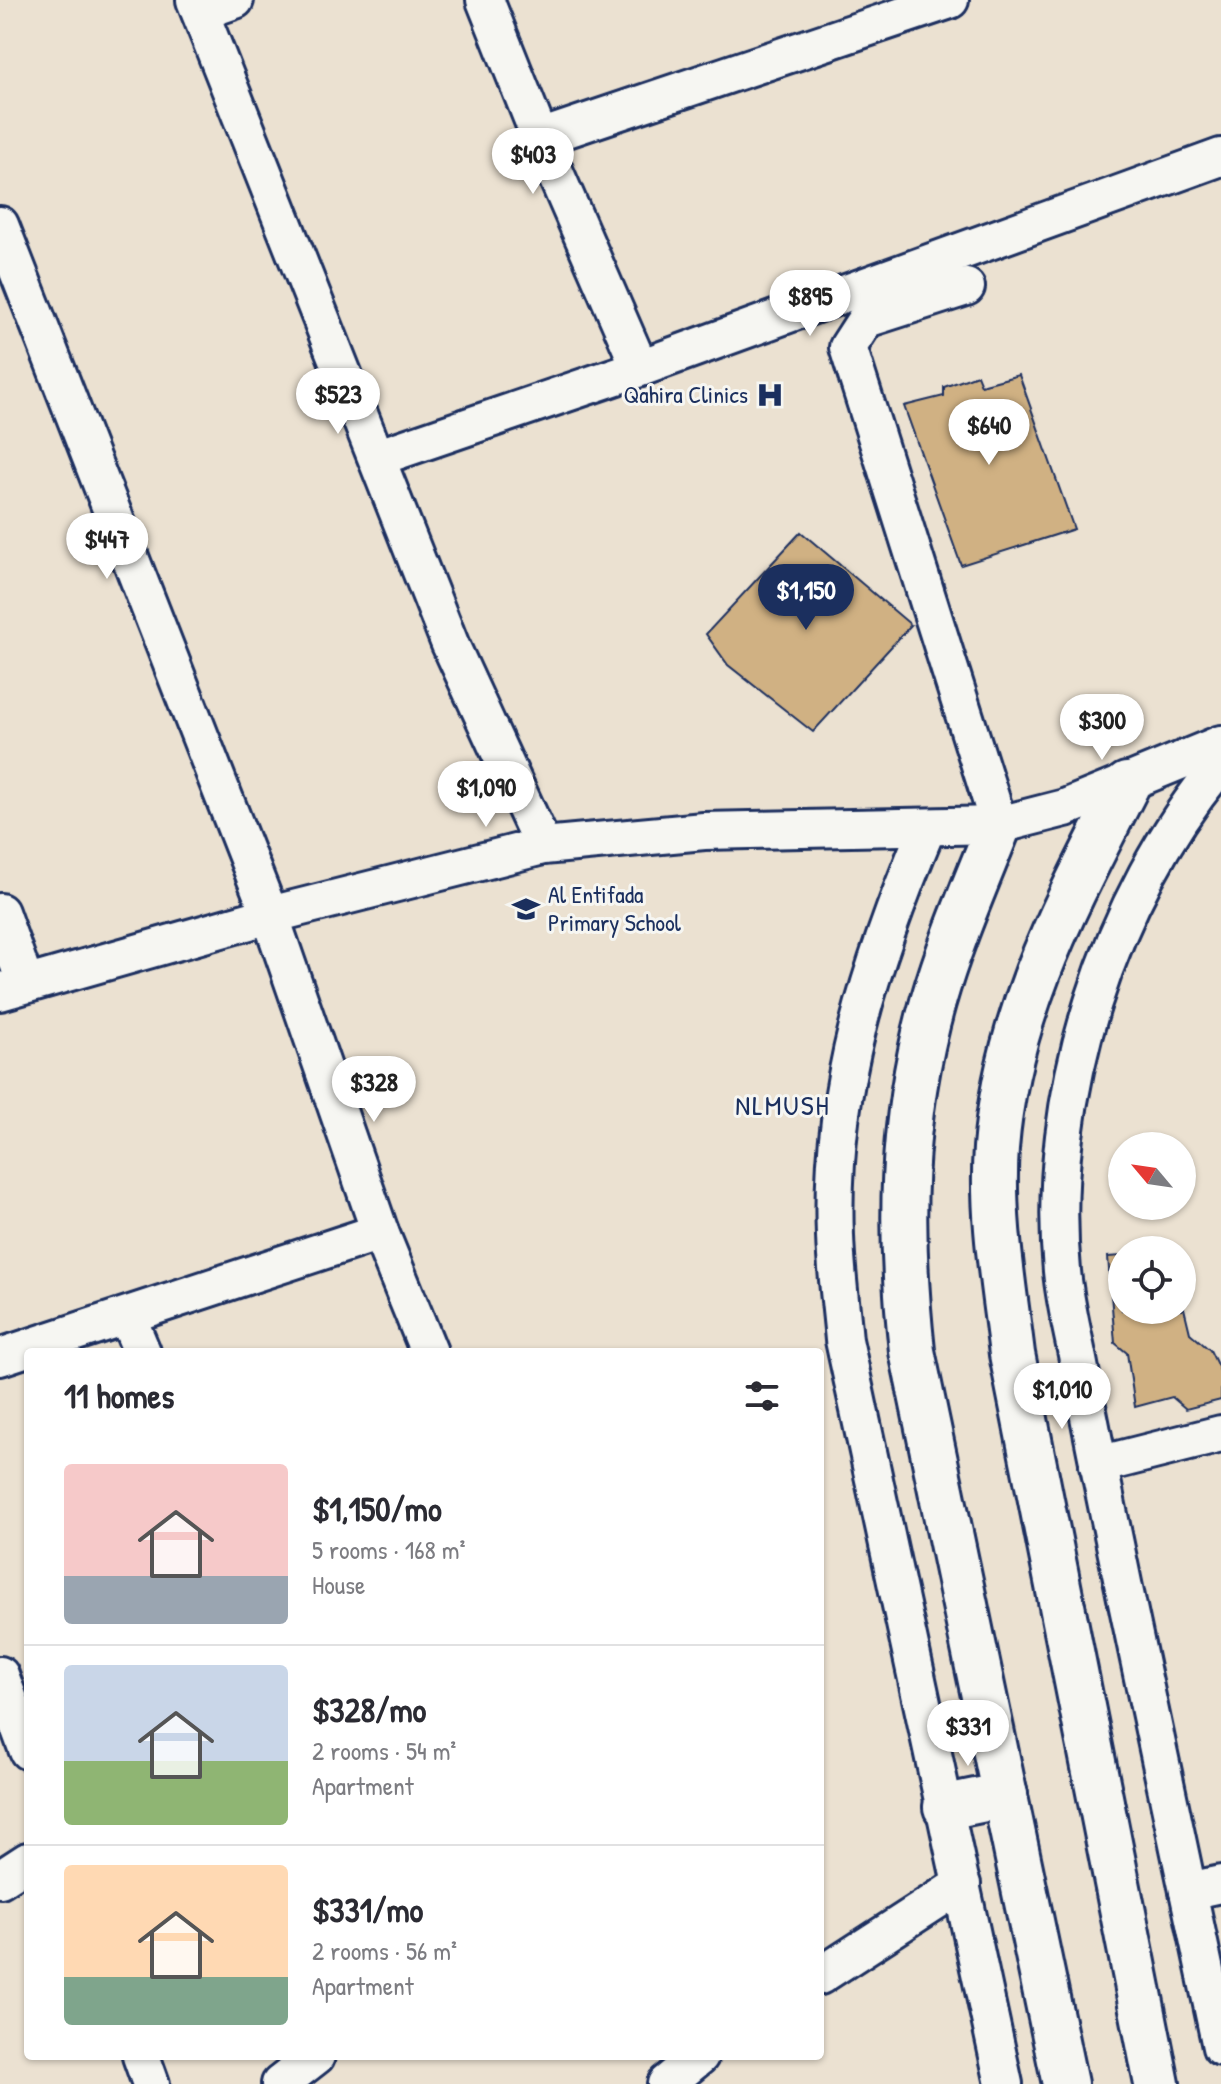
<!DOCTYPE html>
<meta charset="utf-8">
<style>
:root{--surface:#fff;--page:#f2f2f3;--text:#2b2b33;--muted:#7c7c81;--line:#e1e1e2;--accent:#1b2f5e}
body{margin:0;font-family:"Patrick Hand",sans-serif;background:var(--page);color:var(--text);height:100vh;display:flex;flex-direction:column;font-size:30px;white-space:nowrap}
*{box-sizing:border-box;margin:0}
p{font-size:26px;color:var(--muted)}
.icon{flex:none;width:44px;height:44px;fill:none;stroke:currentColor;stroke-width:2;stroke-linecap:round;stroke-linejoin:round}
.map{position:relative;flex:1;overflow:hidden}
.sheet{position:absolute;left:24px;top:1348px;width:800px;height:712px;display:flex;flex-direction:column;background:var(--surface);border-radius:8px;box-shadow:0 2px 6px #0004}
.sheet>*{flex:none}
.needle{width:52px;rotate:299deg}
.fabs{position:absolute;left:1108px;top:1132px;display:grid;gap:16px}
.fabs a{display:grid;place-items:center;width:88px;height:88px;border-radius:50%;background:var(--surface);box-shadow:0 2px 6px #0004;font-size:40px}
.price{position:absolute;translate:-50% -68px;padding:0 18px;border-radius:28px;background:#fff;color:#222;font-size:26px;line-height:52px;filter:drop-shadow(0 2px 4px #0008)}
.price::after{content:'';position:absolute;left:50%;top:48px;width:24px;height:18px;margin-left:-12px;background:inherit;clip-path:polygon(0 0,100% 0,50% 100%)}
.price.on{background:var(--accent);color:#fff}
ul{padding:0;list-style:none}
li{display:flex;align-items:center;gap:24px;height:200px;padding:0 40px}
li+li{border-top:2px solid var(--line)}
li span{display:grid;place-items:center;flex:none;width:224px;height:160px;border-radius:8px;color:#555}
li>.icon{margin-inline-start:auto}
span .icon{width:96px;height:96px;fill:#fffc;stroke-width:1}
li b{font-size:34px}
h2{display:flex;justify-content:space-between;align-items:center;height:96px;padding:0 40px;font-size:34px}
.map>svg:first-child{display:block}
</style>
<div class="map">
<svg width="1221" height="2084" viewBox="0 0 1221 2084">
<rect width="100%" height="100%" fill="#ebe1d1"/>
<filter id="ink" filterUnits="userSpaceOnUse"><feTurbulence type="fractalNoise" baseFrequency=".0125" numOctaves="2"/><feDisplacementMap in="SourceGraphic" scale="16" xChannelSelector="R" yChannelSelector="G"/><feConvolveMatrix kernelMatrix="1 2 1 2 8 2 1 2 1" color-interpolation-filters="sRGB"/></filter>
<g filter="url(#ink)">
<!-- building -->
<g fill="#d0b183" stroke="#1b2f5e" stroke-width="2">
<path d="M977 375 981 385 1019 375 1074 529 961 565 904 406 944 396V387Z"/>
<path d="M801 532 911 625 813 732 728 665 706 634Z"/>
<path d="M1122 1256V1310H1182L1183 1304 1190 1333 1210 1350 1221 1373V1400L1186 1409 1172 1397 1135 1407 1127 1353 1115 1343 1108 1257Z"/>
</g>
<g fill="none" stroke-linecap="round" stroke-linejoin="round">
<!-- minor casing -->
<g stroke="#1b2f5e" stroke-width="42">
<g id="minor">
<path d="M195 0 450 644 543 846"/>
<path d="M485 0 540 138 640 368"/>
<path d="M200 12 235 0"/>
<path d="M540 138 950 0"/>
<path d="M0 225 270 915 380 1232 429 1352"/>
<path d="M966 287 866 319 848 347 999 825"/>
<path d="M379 457 640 368 1221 157"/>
<path d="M1221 764C1109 897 1045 1097 1062 1271 1065 1304 1074 1337 1080 1370 1094 1445 1110 1519 1125 1593 1157 1745 1189 1896 1221 2047"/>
<path d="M927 828C871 962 829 1088 835 1236 836 1271 841 1306 844 1340L1004 2084"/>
<path d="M0 912 25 982"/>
<path d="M0 992 270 915 543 846 704 831 999 825 1065 808 1221 744"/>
<path d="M127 1316 142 1352"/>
<path d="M0 1357 380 1232"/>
<path d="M1098 1465 1221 1434"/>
<path d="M0 1675 28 1751"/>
<path d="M0 1879 28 1861"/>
<path d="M1188 1891 1221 1884"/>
<path d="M820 1976 962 1884"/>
<path d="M141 2056 151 2084"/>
<path d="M280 2084 316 2056"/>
<path d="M666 2084 700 2056"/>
</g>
</g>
<!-- major casing -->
<g stroke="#1b2f5e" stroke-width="50">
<g id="major">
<path d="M1127 785C1066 905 1007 1011 996 1148 991 1216 1004 1288 1012 1354L1157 2084"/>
<path d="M999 825C976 883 950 942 933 1002 900 1121 899 1230 912 1351L1065 2084"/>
<path d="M946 1807 1005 1795"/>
</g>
</g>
<!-- minor -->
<use href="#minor" stroke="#f6f6f2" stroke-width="36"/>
<!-- major -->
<use href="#major" stroke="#f6f6f2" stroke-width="44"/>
</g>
</g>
<!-- icons -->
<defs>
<g id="hospital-bare" transform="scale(2.16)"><path d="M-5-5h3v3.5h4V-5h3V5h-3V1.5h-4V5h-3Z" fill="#1b2f5e" stroke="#f6f6f2" stroke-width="2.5" paint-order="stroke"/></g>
<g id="school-bare" transform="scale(2.16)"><path d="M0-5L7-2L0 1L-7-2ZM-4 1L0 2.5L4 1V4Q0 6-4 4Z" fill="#1b2f5e" stroke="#f6f6f2" stroke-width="2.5" paint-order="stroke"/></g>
</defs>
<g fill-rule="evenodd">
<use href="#hospital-bare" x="770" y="395"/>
<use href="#school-bare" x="526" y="909"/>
</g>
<g text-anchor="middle" stroke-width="6" stroke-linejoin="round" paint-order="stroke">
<!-- poi labels -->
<g font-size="24" fill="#1b2f5e" stroke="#f6f6f2" text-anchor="end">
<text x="748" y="403">Qahira Clinics</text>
<text x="548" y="903" text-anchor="start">Al Entifada<tspan x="548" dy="28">Primary School</tspan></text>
</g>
<!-- quarter labels -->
<g font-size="28" letter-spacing="2" fill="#1b2f5e" stroke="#f6f6f2">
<text x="783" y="1115">NLMUSH</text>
</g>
</g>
</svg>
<div class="fabs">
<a><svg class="needle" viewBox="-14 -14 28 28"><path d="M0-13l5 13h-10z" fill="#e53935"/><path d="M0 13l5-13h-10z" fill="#7c7c81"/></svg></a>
<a><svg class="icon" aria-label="locate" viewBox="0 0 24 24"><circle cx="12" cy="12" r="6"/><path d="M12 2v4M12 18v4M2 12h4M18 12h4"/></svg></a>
</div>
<b class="price" style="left:533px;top:196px">$403</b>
<b class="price" style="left:810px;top:338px">$895</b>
<b class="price" style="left:338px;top:436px">$523</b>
<b class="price" style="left:989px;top:467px">$640</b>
<b class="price" style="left:107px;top:581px">$447</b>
<b class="price on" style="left:806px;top:632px">$1,150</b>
<b class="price" style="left:1102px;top:762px">$300</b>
<b class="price" style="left:486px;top:829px">$1,090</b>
<b class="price" style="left:374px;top:1124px">$328</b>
<b class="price" style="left:1062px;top:1431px">$1,010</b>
<b class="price" style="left:968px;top:1768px">$331</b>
<section class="sheet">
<h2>11 homes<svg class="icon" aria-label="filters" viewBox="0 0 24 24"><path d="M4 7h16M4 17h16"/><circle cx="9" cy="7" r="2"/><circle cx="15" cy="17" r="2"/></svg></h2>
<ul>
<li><span style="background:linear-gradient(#f6c9c9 70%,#9aa5b1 0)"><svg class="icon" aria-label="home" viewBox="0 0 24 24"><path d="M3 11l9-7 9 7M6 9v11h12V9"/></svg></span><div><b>$1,150/mo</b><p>5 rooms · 168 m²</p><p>House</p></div></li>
<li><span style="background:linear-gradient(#c9d6e8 60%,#8fb573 0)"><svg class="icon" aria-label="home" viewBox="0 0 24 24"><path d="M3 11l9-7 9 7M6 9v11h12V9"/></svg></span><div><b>$328/mo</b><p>2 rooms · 54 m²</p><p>Apartment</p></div></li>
<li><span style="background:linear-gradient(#ffd9b3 70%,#7fa58c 0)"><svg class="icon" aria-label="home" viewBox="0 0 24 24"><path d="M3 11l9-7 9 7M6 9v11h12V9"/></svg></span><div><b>$331/mo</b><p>2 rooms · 56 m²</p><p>Apartment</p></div></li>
</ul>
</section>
</div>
